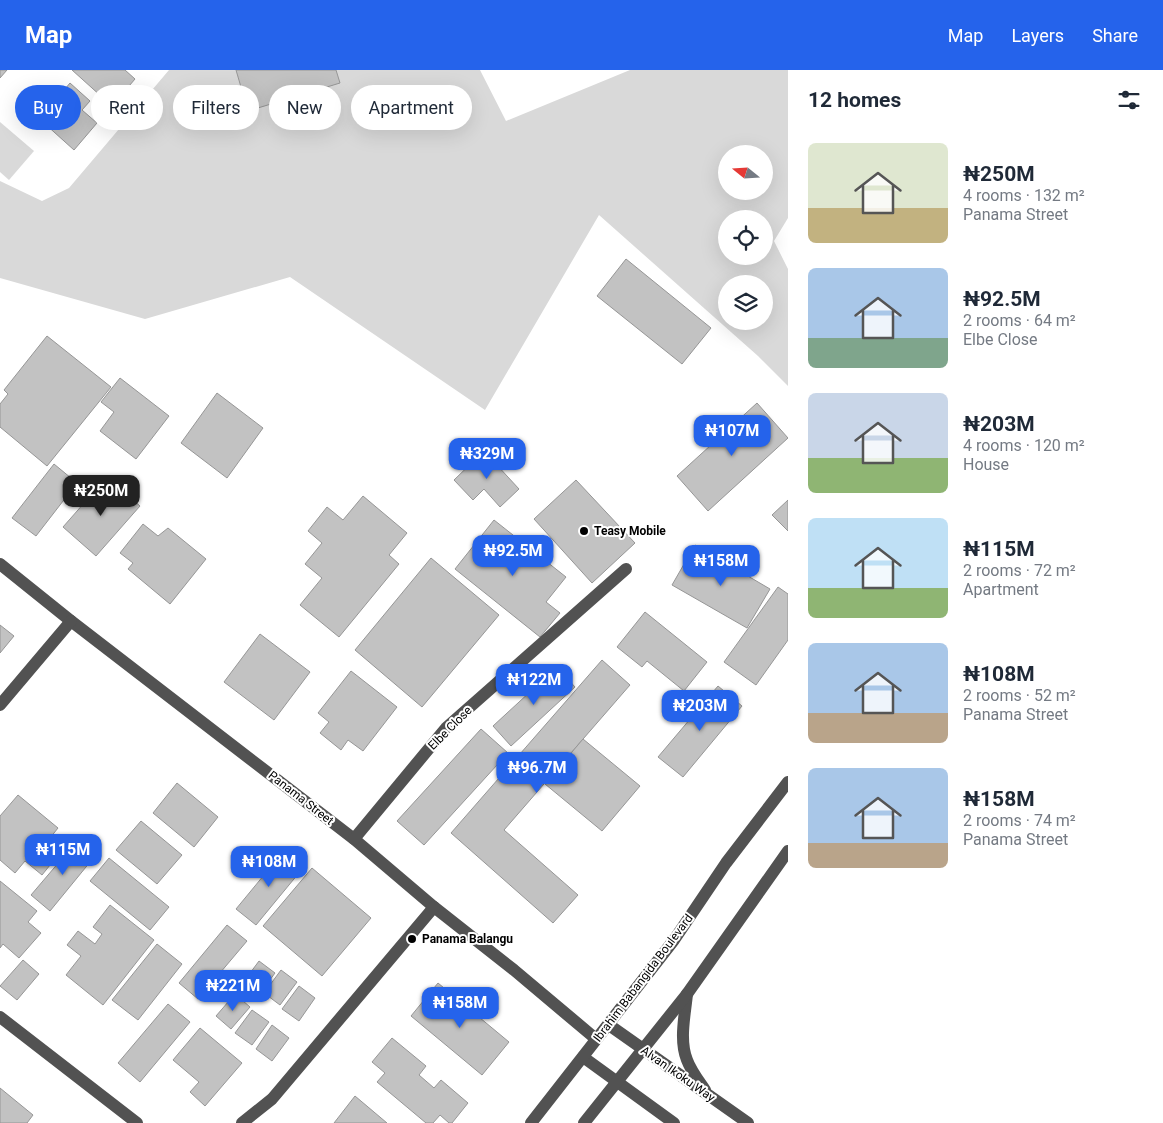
<!DOCTYPE html>
<meta charset="utf-8">
<style>
:root{--surface:#fff;--page:#f6f6f7;--text:#1f2937;--muted:#747a83;--accent:#2563eb}
body{margin:0;font-family:Roboto,sans-serif;background:var(--page);color:var(--text);height:100vh;display:flex;flex-direction:column;font-size:19px;white-space:nowrap}
*{box-sizing:border-box;margin:0}
p{font-size:16px;color:var(--muted)}
.icon{flex:none;width:28px;height:28px;fill:none;stroke:currentColor;stroke-width:2;stroke-linecap:round;stroke-linejoin:round}
.map{position:relative;flex:1;overflow:hidden}
.panel{display:flex;flex-direction:column;background:var(--surface);width:375px}
.panel>*{flex:none}
.top-card{position:absolute;left:15px;top:15px;width:475px;height:45px;display:flex;gap:10px}
.needle{width:32px;rotate:288deg}
.buttons{position:absolute;left:718px;top:75px;display:grid;gap:10px}
.buttons a{display:grid;place-items:center;width:55px;height:55px;border-radius:50%;background:var(--surface);box-shadow:0 5px 20px #0002;font-size:25px}
.price{position:absolute;translate:-50% -42px;padding:0 11px;border-radius:10px;background:var(--accent);color:#fff;font-size:16px;line-height:32px;filter:drop-shadow(0 1px 2px #0008)}
.price::after{content:'';position:absolute;left:50%;top:30px;width:15px;height:11px;margin-left:-8px;background:inherit;clip-path:polygon(0 0,100% 0,50% 100%)}
.price.on{background:#222;color:#fff}
ul{padding:0;list-style:none}
li{display:flex;align-items:center;gap:15px;height:125px;padding:0 20px}
li span{display:grid;place-items:center;flex:none;width:140px;height:100px;border-radius:8px;color:#555}
li>.icon{margin-inline-start:auto}
span .icon{width:60px;height:60px;fill:#fffc;stroke-width:1}
li b{font-size:21px}
h2{display:flex;justify-content:space-between;align-items:center;height:60px;padding:0 20px;font-size:21px}
.chip{padding:0 18px;border-radius:22px;background:var(--surface);box-shadow:0 5px 20px #0002;font-size:18px;line-height:45px}
.chip.on{background:var(--accent);color:#fff}
header{display:flex;align-items:center;gap:30px;box-sizing:border-box;height:70px;padding:0 25px;background:var(--accent);color:#fff}
header strong{font-size:24px}
nav{display:flex;gap:28px;margin-inline-start:auto;font-size:18px}
main{display:flex;flex:1;min-height:0}
.map>svg:first-child{display:block}
</style>
<header>
<strong>Map</strong>
<nav><a>Map</a><a>Layers</a><a>Share</a></nav>
</header>
<main>
<div class="map">
<svg width="788" height="1053" viewBox="0 0 788 1053">
<rect width="100%" height="100%" fill="#fff"/>
<!-- green -->
<g fill="#d9d9d9" fill-rule="evenodd">
<path d="M169 0H480L506 51 630 0H788V148L774 171 788 199V316L758 286 599 145 485 340 290 207 145 249 0 208V111L42 131 69 118ZM726 84H764V121H726ZM726 149H764V186H726ZM726 214H764V251H726Z"/>
<path d="M0 52 34 81 9 110 0 102Z"/>
</g>
<!-- building -->
<g fill="#c2c2c2" stroke="#969696">
<path d="M0 0H7L0 8Z"/>
<path d="M72 0H125L135 9 112 36Z"/>
<path d="M236 0H336L340 13 248 41Z"/>
<path d="M70 13 90 31 82 40 97 53 74 80 34 44 55 20 60 25Z"/>
<path d="M626 189 711 258 682 294 597 226Z"/>
<path d="M47 266 111 317 47 396 0 357V334L8 324 4 320Z"/>
<path d="M120 308 169 346 136 389 100 361 114 342 101 332Z"/>
<path d="M217 323 263 358 227 408 181 373Z"/>
<path d="M757 333 788 368 708 441 677 406Z"/>
<path d="M484 381 519 419 500 437 484 419 473 430 454 410Z"/>
<path d="M54 394 77 413 36 466 12 448Z"/>
<path d="M107 407 140 436 96 486 63 457Z"/>
<path d="M576 410 635 473 592 513 534 449Z"/>
<path d="M363 426 407 463 389 485 399 494 339 567 300 535 322 508 305 494 322 473 308 461 327 437 343 450Z"/>
<path d="M788 430V461L772 445Z"/>
<path d="M494 450 566 507 546 532 560 543 540 567 455 499Z"/>
<path d="M143 454 158 466 168 458 206 489 170 534 128 499 133 493 120 483Z"/>
<path d="M695 475 770 519 747 558 672 515Z"/>
<path d="M431 488 499 545 422 637 355 580Z"/>
<path d="M778 517 788 524V570L756 615 724 592Z"/>
<path d="M645 542 707 592 684 621 647 591 642 597 617 577Z"/>
<path d="M0 555 14 566 0 583Z"/>
<path d="M260 564 310 602 274 650 224 612Z"/>
<path d="M602 590 630 615 504 760 578 825 553 853 451 763Z"/>
<path d="M557 597 575 617 511 676 493 656Z"/>
<path d="M351 601 397 637 363 681 348 670 341 680 320 663 329 652 318 643Z"/>
<path d="M718 616 742 636 683 707 658 687Z"/>
<path d="M481 659 508 683 424 775 397 751Z"/>
<path d="M583 669 640 716 602 761 545 714Z"/>
<path d="M177 713 218 747 194 777 153 743Z"/>
<path d="M18 725 58 758 50 768 63 779 42 805 25 791 15 803 0 790V746Z"/>
<path d="M141 751 182 785 157 814 116 780Z"/>
<path d="M77 771 95 786 50 841 31 825Z"/>
<path d="M283 782 303 798 256 855 236 839Z"/>
<path d="M109 788 169 837 150 860 90 811Z"/>
<path d="M312 798 371 848 322 906 263 856Z"/>
<path d="M0 811 37 841 28 852 41 863 19 888 3 874 0 878Z"/>
<path d="M110 835 154 870 103 935 66 905 81 886 67 875 78 861 95 874 102 864 93 857Z"/>
<path d="M227 855 247 871 198 929 179 913Z"/>
<path d="M157 874 182 894 138 950 112 930Z"/>
<path d="M23 890 39 904 17 930 0 916Z"/>
<path d="M259 891 275 903 258 926 242 914Z"/>
<path d="M281 900 297 912 280 935 264 923Z"/>
<path d="M438 913 509 972 482 1005 411 946Z"/>
<path d="M299 916 315 928 299 951 282 939Z"/>
<path d="M235 924 250 937 231 959 216 946Z"/>
<path d="M168 934 190 952 140 1012 118 993Z"/>
<path d="M252 940 269 952 252 975 235 963Z"/>
<path d="M272 955 289 968 272 991 256 979Z"/>
<path d="M200 958 242 993 205 1036 190 1022 199 1012 173 990Z"/>
<path d="M392 968 426 996 419 1005 434 1018 441 1010 468 1033 452 1053H449L440 1045 433 1053H426L377 1012 385 1003 372 992Z"/>
<path d="M0 1018 33 1045 27 1053H0Z"/>
<path d="M355 1026 387 1053H334Z"/>
</g>
<g fill="none" stroke-linecap="round" stroke-linejoin="round">
<!-- minor -->
<g stroke="#525252" stroke-width="12">
<path d="M0 494 71 551 354 769 434 837 514 900 596 969"/>
<path d="M0 635 71 551"/>
<path d="M354 769 446 658 626 499"/>
<path d="M687 924C685 945 679 970 687 990 691 1001 699 1011 705 1020"/>
<path d="M0 947 137 1053"/>
<path d="M609 955 748 1053"/>
<path d="M583 987 674 1053"/>
<path d="M242 1053 272 1029 434 837"/>
<path d="M531 1053 674 870 726 793 788 712"/>
<path d="M584 1053 687 924 788 781"/>
</g>
</g>
<!-- markers -->
<g fill="#000" stroke="#fff" stroke-width="2">
<circle cx="584" cy="461" r="5"/>
<circle cx="412" cy="869" r="5"/>
</g>
<g text-anchor="middle" stroke-width="4" stroke-linejoin="round" paint-order="stroke">
<!-- poi labels -->
<g font-size="12" font-weight="bold" fill="#000" stroke="#fff" text-anchor="start">
<text x="594" y="465">Teasy Mobile</text>
<text x="422" y="873">Panama Balangu</text>
</g>
<!-- street labels -->
<g font-size="12" fill="#000" stroke="#fff">
<text transform="translate(450 658) rotate(-45)" y="4">Elbe Close</text>
<text transform="translate(301 728) rotate(38)" y="4">Panama Street</text>
<text transform="translate(643 908) rotate(-53)" y="4">Ibrahim Babangida Boulevard</text>
<text transform="translate(678 1004) rotate(35)" y="4">Alvan Ikoku Way</text>
</g>
</g>
</svg>
<div class="buttons">
<a><svg class="needle" viewBox="-14 -14 28 28"><path d="M0-13l5 13h-10z" fill="#e53935"/><path d="M0 13l5-13h-10z" fill="#747a83"/></svg></a>
<a><svg class="icon" aria-label="locate" viewBox="0 0 24 24"><circle cx="12" cy="12" r="6"/><path d="M12 2v4M12 18v4M2 12h4M18 12h4"/></svg></a>
<a><svg class="icon" aria-label="layers" viewBox="0 0 24 24"><path d="M12 4l9 5-9 5-9-5zM3 14l9 5 9-5"/></svg></a>
</div>
<b class="price" style="left:732px;top:387px">₦107M</b>
<b class="price" style="left:487px;top:410px">₦329M</b>
<b class="price on" style="left:101px;top:447px">₦250M</b>
<b class="price" style="left:513px;top:507px">₦92.5M</b>
<b class="price" style="left:721px;top:517px">₦158M</b>
<b class="price" style="left:534px;top:636px">₦122M</b>
<b class="price" style="left:700px;top:662px">₦203M</b>
<b class="price" style="left:537px;top:724px">₦96.7M</b>
<b class="price" style="left:63px;top:806px">₦115M</b>
<b class="price" style="left:269px;top:818px">₦108M</b>
<b class="price" style="left:233px;top:942px">₦221M</b>
<b class="price" style="left:460px;top:959px">₦158M</b>
<div class="top-card">
<a class="chip on">Buy</a>
<a class="chip">Rent</a>
<a class="chip">Filters</a>
<a class="chip">New</a>
<a class="chip">Apartment</a>
</div>
</div>
<section class="panel">
<h2>12 homes<svg class="icon" aria-label="filters" viewBox="0 0 24 24"><path d="M4 7h16M4 17h16"/><circle cx="9" cy="7" r="2"/><circle cx="15" cy="17" r="2"/></svg></h2>
<ul>
<li><span style="background:linear-gradient(#dfe7d0 65%,#c2b280 0)"><svg class="icon" aria-label="home" viewBox="0 0 24 24"><path d="M3 11l9-7 9 7M6 9v11h12V9"/></svg></span><div><b>₦250M</b><p>4 rooms · 132 m²</p><p>Panama Street</p></div></li>
<li><span style="background:linear-gradient(#a9c7e8 70%,#7fa58c 0)"><svg class="icon" aria-label="home" viewBox="0 0 24 24"><path d="M3 11l9-7 9 7M6 9v11h12V9"/></svg></span><div><b>₦92.5M</b><p>2 rooms · 64 m²</p><p>Elbe Close</p></div></li>
<li><span style="background:linear-gradient(#c9d6e8 65%,#8fb573 0)"><svg class="icon" aria-label="home" viewBox="0 0 24 24"><path d="M3 11l9-7 9 7M6 9v11h12V9"/></svg></span><div><b>₦203M</b><p>4 rooms · 120 m²</p><p>House</p></div></li>
<li><span style="background:linear-gradient(#bfe0f5 70%,#8fb573 0)"><svg class="icon" aria-label="home" viewBox="0 0 24 24"><path d="M3 11l9-7 9 7M6 9v11h12V9"/></svg></span><div><b>₦115M</b><p>2 rooms · 72 m²</p><p>Apartment</p></div></li>
<li><span style="background:linear-gradient(#a9c7e8 70%,#b9a48a 0)"><svg class="icon" aria-label="home" viewBox="0 0 24 24"><path d="M3 11l9-7 9 7M6 9v11h12V9"/></svg></span><div><b>₦108M</b><p>2 rooms · 52 m²</p><p>Panama Street</p></div></li>
<li><span style="background:linear-gradient(#a9c7e8 75%,#b9a48a 0)"><svg class="icon" aria-label="home" viewBox="0 0 24 24"><path d="M3 11l9-7 9 7M6 9v11h12V9"/></svg></span><div><b>₦158M</b><p>2 rooms · 74 m²</p><p>Panama Street</p></div></li>
</ul>
</section>
</main>
